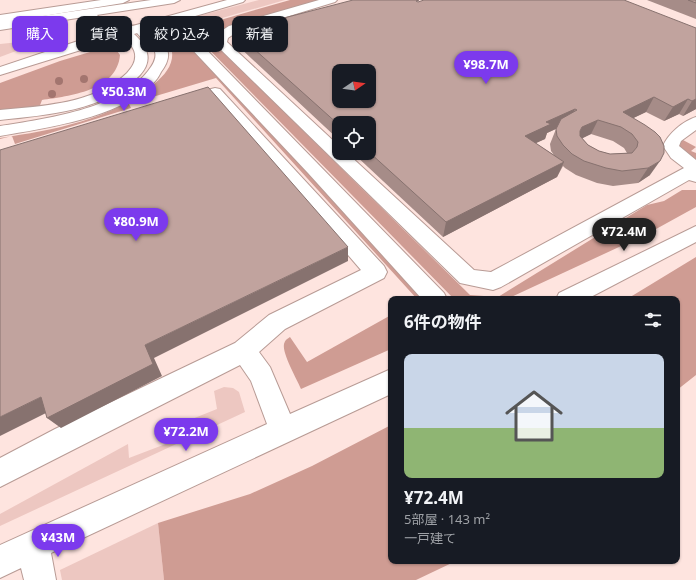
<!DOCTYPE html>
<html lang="ja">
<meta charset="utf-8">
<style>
:root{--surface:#171b24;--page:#20242c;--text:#f1f3f6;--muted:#9ea1a6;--line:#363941;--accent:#7c3aed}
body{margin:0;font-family:"Noto Sans","Noto Sans JP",sans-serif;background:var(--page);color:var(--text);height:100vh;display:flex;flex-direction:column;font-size:15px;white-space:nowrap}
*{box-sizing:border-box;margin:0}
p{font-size:13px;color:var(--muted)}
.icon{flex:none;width:22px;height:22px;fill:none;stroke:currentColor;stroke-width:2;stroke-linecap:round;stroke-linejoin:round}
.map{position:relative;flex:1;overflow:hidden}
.drawer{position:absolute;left:388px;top:296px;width:292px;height:268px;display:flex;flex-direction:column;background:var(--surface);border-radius:8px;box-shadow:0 1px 3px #0004}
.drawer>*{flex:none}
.guide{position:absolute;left:12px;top:16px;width:316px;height:36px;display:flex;gap:8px}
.needle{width:26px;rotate:77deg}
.fabs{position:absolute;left:332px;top:64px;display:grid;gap:8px}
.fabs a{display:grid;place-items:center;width:44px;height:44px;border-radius:8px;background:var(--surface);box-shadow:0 1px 3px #0004;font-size:20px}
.price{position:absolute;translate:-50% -34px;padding:0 9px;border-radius:14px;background:var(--accent);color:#fff;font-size:13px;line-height:26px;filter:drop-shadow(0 1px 2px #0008)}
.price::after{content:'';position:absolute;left:50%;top:24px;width:12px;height:9px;margin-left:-6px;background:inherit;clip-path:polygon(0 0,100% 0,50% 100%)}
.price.current{background:#222;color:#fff}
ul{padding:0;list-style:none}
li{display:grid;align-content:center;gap:8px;height:212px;padding:0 16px}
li+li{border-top:1px solid var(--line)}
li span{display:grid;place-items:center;height:124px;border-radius:8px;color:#555}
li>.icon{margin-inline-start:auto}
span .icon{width:72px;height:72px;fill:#fffc;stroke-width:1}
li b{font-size:17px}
h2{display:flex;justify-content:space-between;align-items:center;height:48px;padding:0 16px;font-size:17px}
.pill{padding:0 14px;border-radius:8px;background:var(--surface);box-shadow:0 1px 3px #0004;font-size:14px;line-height:36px}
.pill.current{background:var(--accent);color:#fff}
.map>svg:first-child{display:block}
</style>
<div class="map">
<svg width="696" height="580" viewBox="0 0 696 580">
<rect width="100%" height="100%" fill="#fee4df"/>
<!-- green -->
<g fill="#edc7c1">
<path d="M225 0H229L89 38Z"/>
<path d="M259 0H285L184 29 189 35 178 32 151 31 162 27 161 26Z"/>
<path d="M48 39 0 57V44Z"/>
<path d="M224 387 233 388 239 392 245 412 0 526V514L128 444 129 458 184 437 182 423 217 409 214 391Z"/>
<path d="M158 523 164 580H62L60 570Z"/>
</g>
<!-- forest -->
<g fill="#cf9c93">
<path d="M290 0H321L212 32 210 39 470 295 498 297 647 205 664 201 682 190H696V207L647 234 507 299H454L189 29Z"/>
<path d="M172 37 185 41 426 299H417L216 78 129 104 131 108 15 144 12 136 0 139V138C53 130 112 120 154 84 169 72 178 58 168 40Z"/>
<path d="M110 46 115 48 120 55C117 91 69 96 42 100L39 108 0 112V83L60 61Z"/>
<path d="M683 140 696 147 691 151 696 153V161L678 148 679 143Z"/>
<path d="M696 257V375L677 390V299H627Z"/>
<path d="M391 315V349L301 389C297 379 282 354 284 344 285 340 287 339 290 337L307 362Z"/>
<path d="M391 425V561H456L416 580H164L158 523 250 494 312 466Z"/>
</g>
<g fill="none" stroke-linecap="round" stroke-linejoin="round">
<!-- minor-tunnel -->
<path stroke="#d5beba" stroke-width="12" stroke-dasharray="12 6" stroke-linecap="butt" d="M106 23 143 33"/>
<!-- major-tunnel -->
<path stroke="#d5beba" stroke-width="12" stroke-dasharray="12 6" stroke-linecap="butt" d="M88 29 105 30 129 36"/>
<!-- minor casing -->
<g stroke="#b89b95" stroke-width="2">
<g id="minor">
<path d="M101 0H129L123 3 0 23V15Z"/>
<path d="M319 0H337L335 2 237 32 228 38 227 42 339 146V153H347L474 270 491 272 684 168 671 158 663 146C668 134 683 121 696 117V130L681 141 679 146 696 160V182L689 180 501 287 493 290 460 283 214 43 218 33 229 26Z"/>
<path d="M91 11 95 13 100 18 110 20 112 23 110 26C99 28 91 24 85 15L87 13Z"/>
<path d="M143 29C147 30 151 34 155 33 171 32 180 29 195 38L444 293 447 299H422L308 173 187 44 177 39H161C171 51 170 60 161 72 159 76 156 81 152 84 119 118 46 128 0 136V126C45 119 119 109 148 71 152 66 157 59 155 52 153 42 142 40 137 33L139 30Z"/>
<path d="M215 88 220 89 384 266 387 272 384 278 285 329 259 352 270 367 290 414 391 369V394L51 553 56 580H24L21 568 0 578V545L267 424 251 381 240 365 0 487V458L55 429 235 343 269 315 361 270 212 97 184 104 179 103 177 100 179 97Z"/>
<path d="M696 226V242L587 299H556L559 293Z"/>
</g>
</g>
<!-- major casing -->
<g stroke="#b89b95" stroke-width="2">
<g id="major">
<path d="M151 0H180L174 3 0 30V22Z"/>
<path d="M227 0H245L243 2 134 34C147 46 154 60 140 75 105 111 47 115 0 120V110C42 106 95 104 127 73 132 67 136 62 135 54 134 46 127 42 123 37L0 75V67L78 41Z"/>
</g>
</g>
<!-- minor -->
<use href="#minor" fill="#fff" fill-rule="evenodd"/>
<!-- major -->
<use href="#major" fill="#fff" fill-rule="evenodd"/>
</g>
<!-- trees -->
<g fill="#a3756f">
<circle cx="45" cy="38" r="3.5"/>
<circle cx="84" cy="79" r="4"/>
<circle cx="59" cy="81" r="4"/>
<circle cx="52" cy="94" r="4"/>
</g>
<!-- wall -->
<g fill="#a68c88" fill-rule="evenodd">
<path d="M647 0H696V19Z"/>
<path d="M696 28V109L683 116 679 114 664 121 646 112 633 118 650 175 638 183 613 186 597 183 576 175 565 168 563 166 557 177 443 237 353 153H369V123H339V140L236 44 234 31ZM556 129 550 144 551 151 554 155 535 143 545 139 547 133ZM591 134 613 141 624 148 627 153 610 154 599 151 588 145 582 138Z"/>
</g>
<!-- shaded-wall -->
<g fill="#87726f">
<path d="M654 97 646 112 617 126 623 112Z"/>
<path d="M688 99 679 114 664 121 673 107Z"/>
<path d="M696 99V109L683 116 692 101Z"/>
<path d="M575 109 568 123 547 133 545 139 519 151 525 136 546 122Z"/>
<path d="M598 120 591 134 575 142 582 127Z"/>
<path d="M660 161 650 175 638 183 648 168Z"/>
<path d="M564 162 557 177 443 237 446 222Z"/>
<path d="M348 247V261L154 358 162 376 61 428 47 418 145 345Z"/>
<path d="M41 397 56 408 0 436V417Z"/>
</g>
<!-- building -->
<g fill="#c1a39e" stroke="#87726f" fill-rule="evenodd">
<path d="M353 0H419L416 1 418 2 424 0H624L696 28V99L692 101 688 99 673 107 654 97 623 112 645 125 655 132 660 137 664 146V153L660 161 648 168 622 171 606 168 584 161 572 154 563 145 557 136 556 129 561 119 577 110 575 109 546 122 551 124 525 136 564 162 446 222 369 152V123H339V125L234 31ZM339 71H369V101H339ZM598 120 621 127 632 134 638 142 637 147 632 153 610 154 599 151 588 145 580 136V131L582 127Z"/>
<path d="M688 0H696V3Z"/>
<path d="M208 87 348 247 145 345 153 364 47 418 41 397 0 417V150Z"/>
</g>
</svg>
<div class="fabs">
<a><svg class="needle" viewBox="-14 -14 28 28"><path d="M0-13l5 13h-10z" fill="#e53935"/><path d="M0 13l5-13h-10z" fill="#9ea1a6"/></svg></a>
<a><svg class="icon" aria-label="locate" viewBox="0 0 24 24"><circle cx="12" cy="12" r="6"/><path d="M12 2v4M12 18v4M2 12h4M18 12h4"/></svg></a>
</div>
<b class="price" style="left:486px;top:85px">¥98.7M</b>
<b class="price" style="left:124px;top:112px">¥50.3M</b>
<b class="price" style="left:136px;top:242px">¥80.9M</b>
<b class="price current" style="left:624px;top:252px">¥72.4M</b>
<b class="price" style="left:186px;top:452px">¥72.2M</b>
<b class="price" style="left:58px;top:558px">¥43M</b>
<div class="guide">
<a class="pill current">購入</a>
<a class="pill">賃貸</a>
<a class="pill">絞り込み</a>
<a class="pill">新着</a>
</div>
<section class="drawer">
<h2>6件の物件<svg class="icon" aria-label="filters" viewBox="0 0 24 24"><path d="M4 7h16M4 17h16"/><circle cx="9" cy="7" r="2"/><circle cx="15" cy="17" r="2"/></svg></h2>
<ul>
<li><span style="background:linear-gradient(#c9d6e8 60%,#8fb573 0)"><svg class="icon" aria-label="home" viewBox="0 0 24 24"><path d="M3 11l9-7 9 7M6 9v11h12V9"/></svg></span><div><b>¥72.4M</b><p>5部屋 · 143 m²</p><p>一戸建て</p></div></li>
</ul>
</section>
</div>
